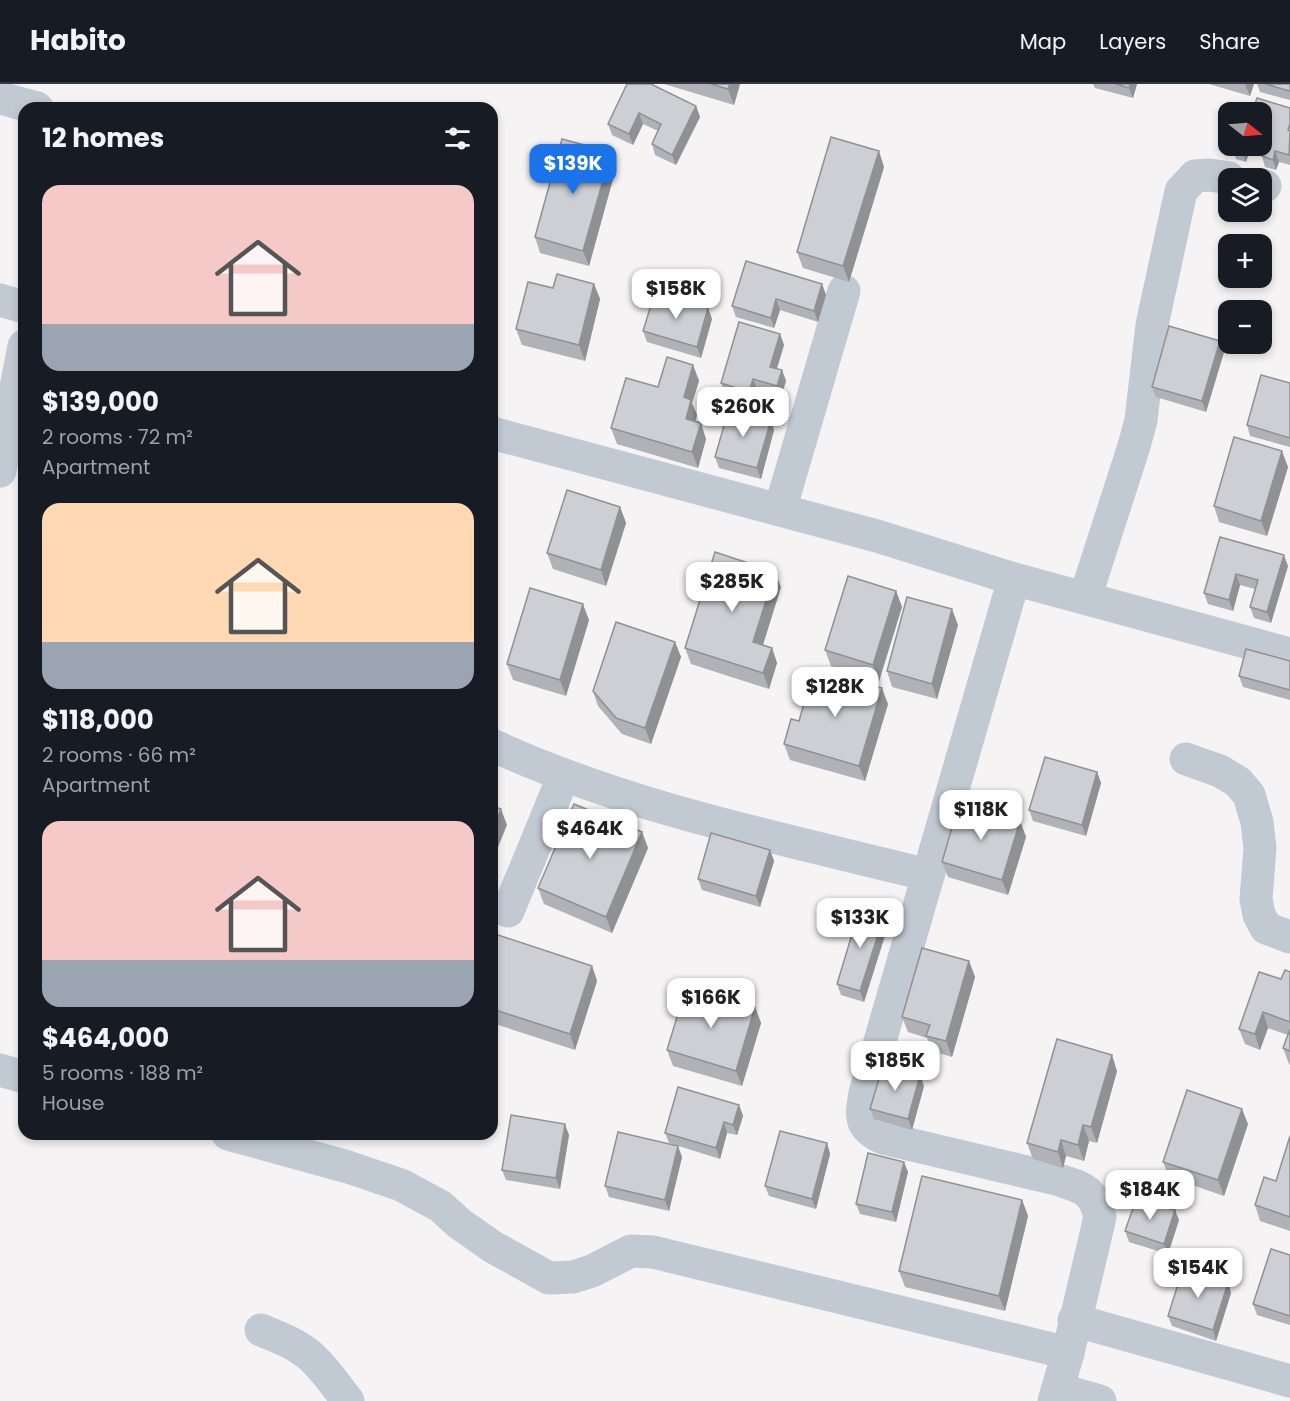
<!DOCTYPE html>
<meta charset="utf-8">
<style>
:root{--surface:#171b24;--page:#242831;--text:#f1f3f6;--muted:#9ea1a6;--line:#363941;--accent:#1a73e8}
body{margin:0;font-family:Poppins,sans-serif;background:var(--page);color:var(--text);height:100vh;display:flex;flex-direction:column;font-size:22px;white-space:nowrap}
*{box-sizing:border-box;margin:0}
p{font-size:20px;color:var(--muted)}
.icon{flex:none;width:33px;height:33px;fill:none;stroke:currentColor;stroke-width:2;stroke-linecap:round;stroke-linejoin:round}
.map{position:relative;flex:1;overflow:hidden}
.side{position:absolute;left:18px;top:18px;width:480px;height:1038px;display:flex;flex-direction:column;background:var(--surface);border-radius:18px;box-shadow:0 3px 9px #0003}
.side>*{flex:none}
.needle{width:39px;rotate:107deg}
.controls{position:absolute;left:1218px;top:18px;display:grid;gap:12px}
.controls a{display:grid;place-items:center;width:54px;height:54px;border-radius:12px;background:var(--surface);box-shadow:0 3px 9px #0003;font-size:30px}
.price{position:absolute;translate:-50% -51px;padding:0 14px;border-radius:12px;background:#fff;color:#222;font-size:20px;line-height:39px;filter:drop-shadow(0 2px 3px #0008)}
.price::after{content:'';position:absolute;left:50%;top:36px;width:18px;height:14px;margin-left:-9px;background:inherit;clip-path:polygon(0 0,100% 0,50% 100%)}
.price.on{background:var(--accent);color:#fff}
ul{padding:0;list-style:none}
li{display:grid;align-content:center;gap:12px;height:318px;padding:0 24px}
li span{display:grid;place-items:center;height:186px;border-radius:18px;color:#555}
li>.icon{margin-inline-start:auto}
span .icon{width:108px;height:108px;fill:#fffc;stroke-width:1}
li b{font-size:26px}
h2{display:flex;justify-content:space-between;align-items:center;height:72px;padding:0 24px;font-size:26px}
header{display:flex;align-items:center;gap:36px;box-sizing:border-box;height:84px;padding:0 30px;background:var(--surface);border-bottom:2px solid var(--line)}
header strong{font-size:28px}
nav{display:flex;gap:33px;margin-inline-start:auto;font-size:21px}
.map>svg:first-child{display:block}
</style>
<header>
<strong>Habito</strong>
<nav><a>Map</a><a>Layers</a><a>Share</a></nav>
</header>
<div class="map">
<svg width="1290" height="1317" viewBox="0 0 1290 1317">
<rect width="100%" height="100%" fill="#f5f3f3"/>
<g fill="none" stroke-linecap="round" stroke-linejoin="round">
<!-- minor -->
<g stroke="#c1cad2" stroke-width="33">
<path d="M0 14 37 24"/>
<path d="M1262 101 1265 102"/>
<path d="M0 216 24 223"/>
<path d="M492 349 877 452 1014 495"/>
<path d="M0 387 24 262"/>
<path d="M780 426 844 207"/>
<path d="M1085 514 1134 362 1141 336 1152 241 1181 107 1195 92 1210 91 1229 94"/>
<path d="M492 661C631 725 781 754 928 791"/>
<path d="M1186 675 1220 687 1238 698 1249 711 1257 738 1260 764 1256 815 1259 831 1266 844 1290 853"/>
<path d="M508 827 564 691"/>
<path d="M0 986 24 993"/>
<path d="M228 1050 348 1083 401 1101 440 1122 460 1140 493 1163 549 1194 573 1193 592 1187 631 1167 653 1168 1068 1269 1100 1133C1093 1104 1082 1104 1056 1095L883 1054C859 1043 861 1033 865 1009L1014 495 1290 570"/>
<path d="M1074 1236 1290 1297"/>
<path d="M261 1246C278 1253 294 1259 308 1270 324 1283 335 1301 348 1317"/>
<path d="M1058 1305 1100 1317"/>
<path d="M1054 1317 1068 1269"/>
</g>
</g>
<!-- wall -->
<g fill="#b0b2b7">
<path d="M627 0 696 22 700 33 676 81 655 71 652 60 658 47 643 40 633 61 612 51 608 40Z"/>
<path d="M664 0H740L734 21Z"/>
<path d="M1093 0H1137L1133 14 1095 4Z"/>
<path d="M1209 0H1254L1250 12Z"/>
<path d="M1257 0H1290V16L1260 8Z"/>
<path d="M1290 24V81L1279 78 1276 86 1265 83 1262 72 1263 69 1250 65 1246 78 1236 75 1232 64 1233 62H1262V28L1253 26Z"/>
<path d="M611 68 616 84 589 182 540 169 535 153Z"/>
<path d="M884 83 849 198 803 184 797 168Z"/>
<path d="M594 200 600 215 585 277 522 261 516 245 553 204Z"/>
<path d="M822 200 826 211 818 238 780 226 774 244 736 233 732 222Z"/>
<path d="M708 224 712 235 701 274 647 258 643 247Z"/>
<path d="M780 250 784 261 777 285 782 286 786 297 781 313 757 305 753 318 725 310 721 299Z"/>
<path d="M1220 257 1224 268 1206 328 1156 313 1152 303Z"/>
<path d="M693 281 699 297 692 319 697 331 695 337 706 355 698 384 617 360 611 344 658 303Z"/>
<path d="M1290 299V363L1250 352 1247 341Z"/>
<path d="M774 346 761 395 719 384 715 373Z"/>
<path d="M1288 383 1267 452 1219 438 1214 422Z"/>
<path d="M620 423 626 439 606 502 553 485 547 469Z"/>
<path d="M1220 453 1288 482 1271 539 1254 534 1250 523 1255 505 1240 501 1233 527 1208 520 1204 509Z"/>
<path d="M781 503 763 561 772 564 777 579 769 605 691 580 685 564Z"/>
<path d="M896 507 902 523 879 597 831 582 825 566Z"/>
<path d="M589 536 566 612 513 596 507 580Z"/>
<path d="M958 541 937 615 892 603 887 587Z"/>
<path d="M675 558 681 573 651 660 622 650 598 622 593 607Z"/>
<path d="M1290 577V616L1243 603 1239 592Z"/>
<path d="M888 620 865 697 790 676 784 660 799 637Z"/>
<path d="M1097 688 1101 699 1086 752 1033 737 1029 726Z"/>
<path d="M1020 737 1026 753 1008 811 948 793 942 778Z"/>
<path d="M642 748 648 764 612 849 544 820 538 804Z"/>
<path d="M770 766 774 777 760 823 702 806 698 795Z"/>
<path d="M884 832 888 842 864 918 841 911 837 900Z"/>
<path d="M492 849 592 882 597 897 575 966 492 939Z"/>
<path d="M969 877 975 893 952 973 932 967 927 954 908 948 902 933Z"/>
<path d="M1290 888V981L1289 980 1283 964 1288 951 1268 944 1260 966 1245 960 1239 945 1281 895Z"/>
<path d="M755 923 761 939 742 1002 673 982 667 966Z"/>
<path d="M1117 987 1097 1059 1089 1057 1084 1077 1066 1072 1063 1084 1033 1075 1027 1059Z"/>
<path d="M924 1002 912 1046 874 1035 870 1025Z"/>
<path d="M739 1021 743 1032 737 1051 727 1049 720 1075 669 1059 665 1049Z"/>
<path d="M1248 1040 1224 1112 1169 1093 1163 1078Z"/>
<path d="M569 1051 560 1105 506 1096 502 1086Z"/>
<path d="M1290 1052V1147L1260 1137 1255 1121 1276 1097Z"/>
<path d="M827 1059 830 1070 816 1125 769 1112 765 1102Z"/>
<path d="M682 1073 669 1127 609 1113 605 1102Z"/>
<path d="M908 1088 896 1138 860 1130 856 1120Z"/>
<path d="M1022 1116 1028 1132 1005 1227 905 1203 899 1187Z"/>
<path d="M1179 1136 1168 1170 1129 1158 1125 1147Z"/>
<path d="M1290 1171V1241L1257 1231 1253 1220Z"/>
<path d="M1228 1199 1231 1209 1216 1257 1172 1242 1168 1232Z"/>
</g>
<!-- shaded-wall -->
<g fill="#909195">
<path d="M730 0H740L734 21 728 5Z"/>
<path d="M1130 0H1137L1133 14 1129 4Z"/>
<path d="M1245 0H1254L1250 12Z"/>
<path d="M696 22 700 33 676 81 672 71Z"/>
<path d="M639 29 643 40 633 61 629 50Z"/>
<path d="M1244 62H1249L1250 65 1246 78 1242 68Z"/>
<path d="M879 67 884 83 849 198 843 182Z"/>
<path d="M1275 67 1279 78 1276 86 1273 76Z"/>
<path d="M611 68 616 84 589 182 583 167Z"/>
<path d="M594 200 600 215 585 277 579 261Z"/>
<path d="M822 200 826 211 818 238 814 227Z"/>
<path d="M776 215 780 226 774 244 771 234Z"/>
<path d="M708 224 712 235 701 274 697 263Z"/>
<path d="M780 250 784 261 774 293 770 283Z"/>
<path d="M1220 257 1224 268 1206 328 1202 317Z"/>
<path d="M693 281 699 297 692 319 697 331 692 350 686 335 684 313Z"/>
<path d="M782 286 786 297 781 313 777 302Z"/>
<path d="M753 295 757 305 753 318 749 308Z"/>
<path d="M771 336 774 346 761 395 757 384Z"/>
<path d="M701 339 706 355 698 384 692 368Z"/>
<path d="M1282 367 1288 383 1267 452 1261 437Z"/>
<path d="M620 423 626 439 606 502 601 486Z"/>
<path d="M1284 471 1288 482 1271 539 1267 528Z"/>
<path d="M775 488 781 503 759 573 753 558Z"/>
<path d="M1236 490 1240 501 1233 527 1229 516Z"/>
<path d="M896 507 902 523 879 597 873 581Z"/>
<path d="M583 520 589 536 566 612 560 596Z"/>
<path d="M952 525 958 541 937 615 932 600Z"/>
<path d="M675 558 681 573 651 660 645 644Z"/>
<path d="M772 564 777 579 769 605 763 589Z"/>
<path d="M882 604 888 620 865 697 859 682Z"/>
<path d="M1097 688 1101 699 1086 752 1082 741Z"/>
<path d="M501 725 507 741 492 778V748Z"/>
<path d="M1020 737 1026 753 1008 811 1002 796Z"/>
<path d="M642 748 648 764 612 849 606 833Z"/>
<path d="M770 766 774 777 760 823 756 812Z"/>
<path d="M884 832 888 842 864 918 860 907Z"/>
<path d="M969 877 975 893 952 973 946 957Z"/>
<path d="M592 882 597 897 575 966 570 950Z"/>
<path d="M755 923 761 939 742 1002 736 987Z"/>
<path d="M1263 928 1268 944 1260 966 1255 950Z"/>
<path d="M1112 971 1117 987 1097 1059 1091 1043Z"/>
<path d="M920 991 924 1002 912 1046 908 1035Z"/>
<path d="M739 1021 743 1032 737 1051 733 1041Z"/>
<path d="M1242 1025 1248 1040 1224 1112 1218 1096Z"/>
<path d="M724 1038 727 1049 720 1075 716 1064Z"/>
<path d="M565 1040 569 1051 560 1105 556 1094Z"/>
<path d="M1083 1041 1089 1057 1084 1077 1078 1061Z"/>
<path d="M1061 1056 1066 1072 1063 1084 1058 1068Z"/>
<path d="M827 1059 830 1070 816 1125 812 1115Z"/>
<path d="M678 1062 682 1073 669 1127 665 1116Z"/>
<path d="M904 1078 908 1088 896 1138 892 1128Z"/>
<path d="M1022 1116 1028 1132 1005 1227 999 1212Z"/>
<path d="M1175 1126 1179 1136 1168 1170 1164 1160Z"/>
<path d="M1228 1199 1231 1209 1216 1257 1213 1246Z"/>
</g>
<!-- building -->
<g fill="#cdcfd5" stroke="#909195" stroke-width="1.5">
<path d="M627 0H651L696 22 672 71 652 60 661 40 639 29 629 50 608 40Z"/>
<path d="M711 0H730L728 5Z"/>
<path d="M1116 0H1130L1129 4Z"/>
<path d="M1265 0H1290V7Z"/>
<path d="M1257 14 1290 24V39L1288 46 1290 47 1289 71 1275 67 1273 76 1262 72 1265 60 1262 59V28H1243L1244 24 1253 26Z"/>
<path d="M831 53 879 67 843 182 797 168Z"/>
<path d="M562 55 611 68 583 167 535 153Z"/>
<path d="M1233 62H1244L1242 68 1232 64Z"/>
<path d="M746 177 822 200 814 227 776 215 771 234 732 222Z"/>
<path d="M557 190 594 200 579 261 516 245 528 198 553 204Z"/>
<path d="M655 208 708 224 697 263 643 247Z"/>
<path d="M739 238 780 250 770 283 782 286 777 302 753 295 749 308 721 299Z"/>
<path d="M1169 242 1220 257 1202 317 1152 303Z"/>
<path d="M667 273 693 281 684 313 691 316 686 335 701 339 692 368 611 344 626 294 658 303Z"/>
<path d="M1261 291 1290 299V354L1247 341Z"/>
<path d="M729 324 771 336 757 384 715 373Z"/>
<path d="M1234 353 1282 367 1261 437 1214 422Z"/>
<path d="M567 406 620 423 601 486 547 469Z"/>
<path d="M1220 453 1284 471 1267 528 1250 523 1258 496 1236 490 1229 516 1204 509Z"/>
<path d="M715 468 775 488 753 558 772 564 763 589 685 564Z"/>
<path d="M848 492 896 507 873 581 825 566Z"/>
<path d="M530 504 583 520 560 596 507 580Z"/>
<path d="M907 513 952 525 932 600 887 587Z"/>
<path d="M616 538 675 558 645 644 616 634 593 607Z"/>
<path d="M1246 565 1290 577V606L1239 592Z"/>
<path d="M814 584 882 604 859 682 784 660 791 635 799 637Z"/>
<path d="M1045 673 1097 688 1082 741 1029 726Z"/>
<path d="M959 719 1020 737 1002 796 942 778Z"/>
<path d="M574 720 642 748 606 833 538 804Z"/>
<path d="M492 722 501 725 492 748Z"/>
<path d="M711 749 770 766 756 812 698 795Z"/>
<path d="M860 824 884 832 860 907 837 900Z"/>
<path d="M492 849 592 882 570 950 492 925Z"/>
<path d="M922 864 969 877 946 957 926 952 930 941 902 933Z"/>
<path d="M1285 886 1290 888V938L1263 928 1255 950 1239 945 1259 888 1281 895Z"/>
<path d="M686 903 755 923 736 987 667 966Z"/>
<path d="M1290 945V967L1283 964Z"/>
<path d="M1057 955 1112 971 1091 1043 1083 1041 1078 1061 1061 1056 1058 1068 1027 1059Z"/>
<path d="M883 981 920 991 908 1035 870 1025Z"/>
<path d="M678 1003 739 1021 733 1041 724 1038 716 1064 665 1049Z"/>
<path d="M1187 1006 1242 1025 1218 1096 1163 1078Z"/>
<path d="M511 1031 565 1040 556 1094 502 1086Z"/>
<path d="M780 1047 827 1059 812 1115 765 1102Z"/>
<path d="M618 1048 678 1062 665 1116 605 1102Z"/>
<path d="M1290 1052V1133L1255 1121 1264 1093 1276 1097Z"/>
<path d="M868 1069 904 1078 892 1128 856 1120Z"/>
<path d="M922 1092 1022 1116 999 1212 899 1187Z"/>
<path d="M1137 1113 1175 1126 1164 1160 1125 1147Z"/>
<path d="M1271 1165 1290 1171V1232L1253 1220Z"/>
<path d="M1183 1184 1228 1199 1213 1246 1168 1232Z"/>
</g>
</svg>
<div class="controls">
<a><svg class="needle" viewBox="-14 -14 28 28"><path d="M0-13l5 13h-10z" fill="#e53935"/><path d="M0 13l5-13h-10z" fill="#9ea1a6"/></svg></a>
<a><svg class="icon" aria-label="layers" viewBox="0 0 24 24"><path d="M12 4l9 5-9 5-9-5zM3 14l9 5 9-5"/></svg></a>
<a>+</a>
<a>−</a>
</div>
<b class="price on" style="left:573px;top:111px">$139K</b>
<b class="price" style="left:676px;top:236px">$158K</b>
<b class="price" style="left:743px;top:354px">$260K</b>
<b class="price" style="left:732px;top:529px">$285K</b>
<b class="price" style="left:835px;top:634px">$128K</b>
<b class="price" style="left:981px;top:757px">$118K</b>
<b class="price" style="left:590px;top:776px">$464K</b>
<b class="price" style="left:860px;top:865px">$133K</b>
<b class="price" style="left:711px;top:945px">$166K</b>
<b class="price" style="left:895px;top:1008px">$185K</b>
<b class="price" style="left:1150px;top:1137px">$184K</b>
<b class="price" style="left:1198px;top:1215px">$154K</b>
<section class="side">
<h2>12 homes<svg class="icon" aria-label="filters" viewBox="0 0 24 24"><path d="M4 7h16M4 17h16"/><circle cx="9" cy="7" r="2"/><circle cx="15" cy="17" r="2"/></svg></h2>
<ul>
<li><span style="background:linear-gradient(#f6c9c9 75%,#9aa5b1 0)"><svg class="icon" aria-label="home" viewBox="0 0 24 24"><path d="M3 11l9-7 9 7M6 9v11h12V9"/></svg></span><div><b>$139,000</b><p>2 rooms · 72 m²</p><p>Apartment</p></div></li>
<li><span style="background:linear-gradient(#ffd9b3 75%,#9aa5b1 0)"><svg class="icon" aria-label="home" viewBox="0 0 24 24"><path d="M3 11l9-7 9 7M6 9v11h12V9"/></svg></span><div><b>$118,000</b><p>2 rooms · 66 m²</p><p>Apartment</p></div></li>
<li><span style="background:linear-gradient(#f6c9c9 75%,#9aa5b1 0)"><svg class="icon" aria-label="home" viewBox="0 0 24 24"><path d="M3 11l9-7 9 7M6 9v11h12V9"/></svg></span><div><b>$464,000</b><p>5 rooms · 188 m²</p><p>House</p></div></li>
</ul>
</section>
</div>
